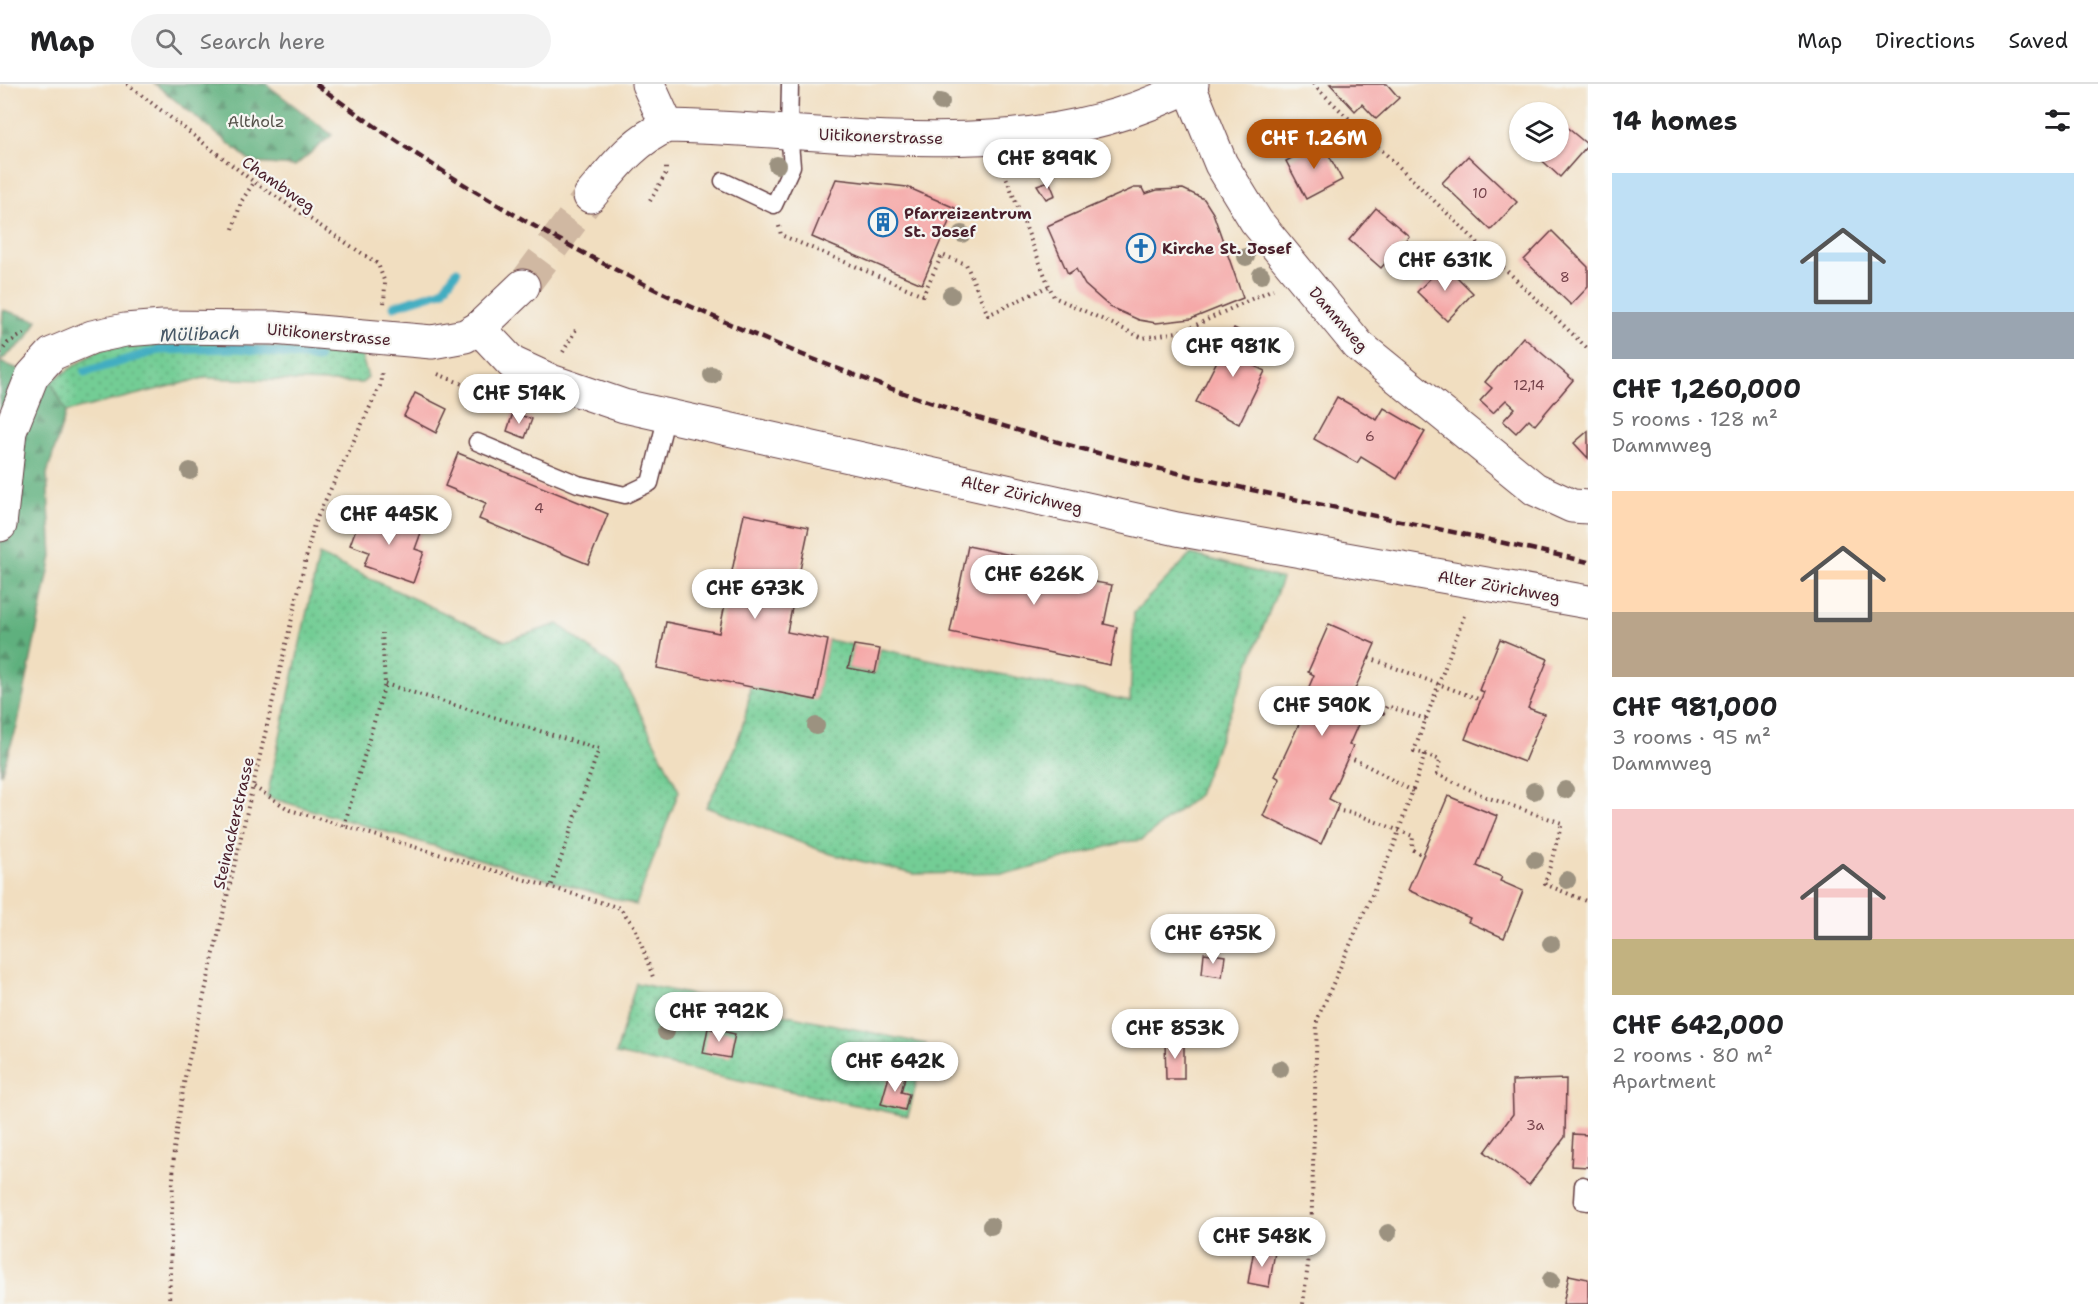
<!DOCTYPE html>
<meta charset="utf-8">
<style>
:root{--surface:#fff;--page:#f2f2f2;--text:#202124;--muted:#757577;--line:#e0e0e0;--accent:#b45309}
body{margin:0;font-family:"Shantell Sans",sans-serif;background:var(--page);color:var(--text);height:100vh;display:flex;flex-direction:column;font-size:22px;white-space:nowrap}
*{box-sizing:border-box;margin:0}
p{font-size:20px;color:var(--muted)}
.icon{flex:none;width:33px;height:33px;fill:none;stroke:currentColor;stroke-width:2;stroke-linecap:round;stroke-linejoin:round}
.map{position:relative;flex:1;overflow:hidden}
.panel{display:flex;flex-direction:column;background:var(--surface);width:510px}
.panel>*{flex:none}
.fabs{position:absolute;left:1509px;top:18px;display:grid;gap:12px}
.fabs a{display:grid;place-items:center;width:60px;height:60px;border-radius:50%;background:var(--surface);box-shadow:0 2px 4px #0004;font-size:30px}
.price{position:absolute;translate:-50% -51px;padding:0 14px;border-radius:21px;background:#fff;color:#222;font-size:20px;line-height:39px;filter:drop-shadow(0 2px 3px #0008)}
.price::after{content:'';position:absolute;left:50%;top:36px;width:18px;height:14px;margin-left:-9px;background:inherit;clip-path:polygon(0 0,100% 0,50% 100%)}
.price.selected{background:var(--accent);color:#fff}
ul{padding:0;list-style:none}
li{display:grid;align-content:center;gap:12px;height:318px;padding:0 24px}
li span{display:grid;place-items:center;height:186px;border-radius:0px;color:#555}
li>.icon{margin-inline-start:auto}
span .icon{width:108px;height:108px;fill:#fffc;stroke-width:1}
li b{font-size:26px}
h2{display:flex;justify-content:space-between;align-items:center;height:72px;padding:0 24px;font-size:26px}
header{display:flex;align-items:center;gap:36px;box-sizing:border-box;height:84px;padding:0 30px;background:var(--surface);border-bottom:2px solid var(--line)}
header strong{font-size:28px}
nav{display:flex;gap:33px;margin-inline-start:auto;font-size:21px}
.search{width:420px;height:54px;background:var(--page);display:flex;align-items:center;gap:15px;box-sizing:border-box;padding:0 21px;border-radius:33px;color:var(--muted);font-size:22px}
main{display:flex;flex:1;min-height:0}
.map>svg:first-child{display:block}
</style>
<header>
<strong>Map</strong>
<div class="search"><svg class="icon" aria-label="search" viewBox="0 0 24 24"><circle cx="10" cy="10" r="6"/><path d="M15 15l6 6"/></svg>Search here</div>
<nav><a>Map</a><a>Directions</a><a>Saved</a></nav>
</header>
<main>
<div class="map">
<svg width="1588" height="1220" viewBox="0 0 1588 1220">
<defs>
<pattern id="grass-dots" width="8" height="8" patternUnits="userSpaceOnUse" patternTransform="scale(1.5)"><rect width="8" height="8" fill="#73cd95"/><path d="M2 2h.1M6 6h.1" fill="none" stroke="#60a67a" stroke-width="1.8" stroke-linecap="round"/></pattern>
<pattern id="forest-firs" width="22" height="20" patternUnits="userSpaceOnUse" patternTransform="scale(1.5)"><rect width="22" height="20" fill="#5eb07e"/><path d="M5 1l3.5 6h-7zM16 11l3.5 6h-7z" fill="#508f67"/></pattern>
</defs>
<rect width="100%" height="100%" fill="#f6f6f2"/>
<filter id="ink" filterUnits="userSpaceOnUse"><feTurbulence type="fractalNoise" baseFrequency=".0167" numOctaves="2"/><feDisplacementMap in="SourceGraphic" scale="12" xChannelSelector="R" yChannelSelector="G"/><feConvolveMatrix kernelMatrix="1 2 1 2 8 2 1 2 1" color-interpolation-filters="sRGB"/></filter>
<filter id="wash" filterUnits="userSpaceOnUse"><feTurbulence type="fractalNoise" baseFrequency=".008" numOctaves="4" result="noise"/><feDisplacementMap in="SourceGraphic" scale="24" xChannelSelector="R" yChannelSelector="G"/><feGaussianBlur stdDeviation="1.35" result="paint"/><feColorMatrix in="noise" values="0 0 0 0 0 0 0 0 0 0 0 0 0 0 0 0 0 1.4 0 .05"/><feComposite in="paint" operator="in"/></filter>
<g filter="url(#wash)">
<rect width="100%" height="100%" fill="#f1dec0"/>
<!-- grass -->
<g fill="url(#grass-dots)" stroke="#5e7660" stroke-width="1.5">
<path d="M172 254 361 270 368 293 362 299 204 294 66 328 51 297 99 266Z"/>
<path d="M1191 470 1282 495 1198 711 1142 756 1124 758 1017 788 914 790 831 770 706 723C726 684 747 646 750 602L816 615 828 556 854 561 849 584 875 589 880 565 1130 617 1134 528Z"/>
<path d="M319 471 505 557 558 540 619 587 679 707 636 821 267 713Z"/>
<path d="M636 899 926 960 908 1032 616 970Z"/>
</g>
<!-- forest -->
<g fill="url(#forest-firs)" stroke="#546854" stroke-width="1.5">
<path d="M155 0H266L332 51 295 82 253 79Z"/>
<path d="M3 226 37 236 26 256 0 277Z"/>
<path d="M0 278 51 297 66 328 47 390 52 472 17 643 1 690Z"/>
</g>
<g fill="none" stroke-linecap="round" stroke-linejoin="round">
<!-- stream -->
<g stroke="#42adc1" stroke-width="9">
<path d="M394 222 442 207 457 187"/>
<path d="M85 288 159 266 238 264 318 274"/>
</g>
</g>
<g id="blocks">
<!-- building -->
<g fill="#f5a9a8">
<path d="M1330 0H1387L1399 14 1376 35 1362 20 1355 27Z"/>
<path d="M1558 36 1588 61 1560 93 1533 68H1558Z"/>
<path d="M1322 58 1342 96 1306 115 1286 77Z"/>
<path d="M1468 72 1517 118 1491 146 1442 99Z"/>
<path d="M836 95 907 103 955 124 922 200 812 153Z"/>
<path d="M1046 98 1050 99 1055 111 1046 115 1037 101Z"/>
<path d="M1134 104H1142L1145 110 1157 106 1183 105 1204 115 1213 129 1243 214 1191 235 1156 239 1139 236 1110 223 1085 201 1076 185 1068 190 1047 142Z"/>
<path d="M1376 124 1409 152 1381 184 1349 156Z"/>
<path d="M1552 147 1588 183V203L1571 221 1524 176Z"/>
<path d="M1444 180 1473 209 1447 237 1417 208Z"/>
<path d="M1234 244 1264 259 1252 281 1265 287 1239 340 1196 318Z"/>
<path d="M1523 253 1573 296 1535 341 1529 335 1516 349 1503 337 1515 324 1506 316 1493 329 1480 317 1492 304 1485 298Z"/>
<path d="M415 309 447 325 436 349 404 332Z"/>
<path d="M1337 313 1377 336 1384 324 1425 348 1397 395 1361 373 1357 379 1314 355Z"/>
<path d="M513 329 532 335 525 354 507 347Z"/>
<path d="M1588 347V374L1574 359Z"/>
<path d="M458 369 608 430 588 480 479 435 486 419 445 402Z"/>
<path d="M363 425 422 446 415 465 424 468 413 499 364 482 369 468 350 461Z"/>
<path d="M744 430 809 443 787 548 828 556 816 616 657 584 666 538 719 549Z"/>
<path d="M968 462 1091 488 1089 497 1112 501 1104 540 1117 543 1110 581 950 548Z"/>
<path d="M1329 540 1375 560 1354 607 1370 613 1349 661 1353 662 1329 715 1339 720 1321 760 1263 732 1280 695 1275 692 1299 640 1294 638 1314 591 1308 588Z"/>
<path d="M1500 555 1548 575 1528 624 1544 630 1524 678 1465 655 1484 608 1479 606Z"/>
<path d="M854 561 880 565 875 589 848 584Z"/>
<path d="M1448 712 1497 732 1477 782 1502 793 1500 797 1523 807 1504 854 1468 838 1470 834 1408 806Z"/>
<path d="M1204 869 1225 872 1222 893 1202 890Z"/>
<path d="M708 944 735 950 730 974 703 969Z"/>
<path d="M1165 957H1184V995H1166Z"/>
<path d="M890 989 905 993 901 1008 909 1010 905 1026 881 1020Z"/>
<path d="M1566 995 1565 1053 1529 1101 1485 1068 1513 1030 1512 997Z"/>
<path d="M1573 1050 1588 1051V1083L1571 1082Z"/>
<path d="M1254 1165 1275 1168 1269 1203 1248 1199Z"/>
<path d="M1569 1191 1588 1195V1220H1563Z"/>
</g>
</g>
</g>
<g filter="url(#ink)">
<use href="#blocks" fill-opacity="0" stroke="#633c41" stroke-width="1.5"/>
<g fill="none" stroke-linecap="round" stroke-linejoin="round">
<!-- tertiary-tunnel -->
<path stroke="#d0b8a2" stroke-width="33" stroke-dasharray="33 16" stroke-linecap="butt" d="M523 202 590 112"/>
<!-- service casing -->
<g stroke="#633c41" stroke-width="19">
<g id="service">
<path d="M723 97 774 121 792 82 789 48 790 0"/>
<path d="M477 358 578 400 625 411 650 399 667 331"/>
<path d="M1583 1101 1582 1117 1588 1118"/>
</g>
</g>
<!-- minor casing -->
<g stroke="#633c41" stroke-width="35">
<g id="minor">
<path d="M648 0 667 42"/>
<path d="M1189 2 1221 80 1256 137 1358 261 1535 405 1572 422 1588 423"/>
<path d="M479 244 512 279 551 297 624 322 1177 445 1588 518"/>
</g>
</g>
<!-- tertiary casing -->
<g stroke="#633c41" stroke-width="35">
<g id="tertiary">
<path d="M590 112C614 84 633 57 667 42 841 45 1031 87 1192 0"/>
<path d="M0 441 10 347 32 292 52 270 92 253 125 246 163 243 273 244 432 258 465 252 479 244 523 202"/>
</g>
</g>
<!-- path -->
<g stroke="#633c41" stroke-width="4" stroke-dasharray="1.5 4.5" stroke-linecap="butt">
<path d="M127 0 254 98 378 180 385 199 384 222"/>
<path d="M1313 0 1588 265"/>
<path d="M1002 83 1049 202"/>
<path d="M650 117 666 89V80"/>
<path d="M779 142 781 151 923 211 942 171 966 180 988 231 1049 202 1054 213 1143 254 1183 247 1273 205"/>
<path d="M233 145 241 118 254 98"/>
<path d="M563 268 578 242"/>
<path d="M0 269 8 259 25 249"/>
<path d="M438 290 489 311 499 310"/>
<path d="M1369 574 1481 616"/>
<path d="M385 600 599 665 551 803"/>
<path d="M1366 622 1383 629 1387 622 1426 635"/>
<path d="M1425 670 1440 676 1437 690 1486 713 1562 739 1545 800 1588 818"/>
<path d="M1348 673C1371 682 1390 696 1413 707"/>
<path d="M254 703 290 726 620 824 635 843 653 893"/>
<path d="M1336 726 1356 730 1413 752 1412 765 1424 772"/>
<path d="M344 742 385 600 382 549"/>
<path d="M169 1220 174 1065 185 993 314 440 380 302 382 287"/>
<path d="M1303 1220 1311 1156 1317 936 1394 761 1425 670 1414 667 1465 529"/>
</g>
<!-- service -->
<use href="#service" stroke="#fff" stroke-width="16"/>
<!-- minor -->
<use href="#minor" stroke="#fff" stroke-width="33"/>
<!-- tertiary -->
<use href="#tertiary" stroke="#fff" stroke-width="33"/>
<!-- rail -->
<path stroke="#4a1f2b" stroke-width="4.5" stroke-dasharray="9 4.5" stroke-linecap="butt" d="M316 0C535 163 782 278 1044 354 1222 406 1407 435 1588 478"/>
</g>
<!-- trees -->
<g fill="#9c9280">
<circle cx="941" cy="18" r="9"/>
<circle cx="777" cy="81" r="9"/>
<circle cx="962" cy="150" r="9"/>
<circle cx="1246" cy="173" r="9"/>
<circle cx="1261" cy="191" r="9"/>
<circle cx="951" cy="211" r="9"/>
<circle cx="712" cy="291" r="9"/>
<circle cx="190" cy="387" r="9"/>
<circle cx="816" cy="642" r="9"/>
<circle cx="1565" cy="706" r="9"/>
<circle cx="1534" cy="707" r="9"/>
<circle cx="1535" cy="776" r="9"/>
<circle cx="1567" cy="796" r="9"/>
<circle cx="1551" cy="860" r="9"/>
<circle cx="666" cy="948" r="9"/>
<circle cx="1280" cy="985" r="9"/>
<circle cx="991" cy="1142" r="9"/>
<circle cx="1388" cy="1149" r="9"/>
<circle cx="1551" cy="1196" r="9"/>
</g>
</g>
<!-- icons -->
<defs>
<g id="building-ring" transform="scale(1.5)"><circle r="9.5" fill="#f6f6f2" stroke="#1f6fb2" stroke-width="1.5"/><path d="M-4-6H4V6H1V3H-1V6H-4ZM-2.5-4.3h1.7v1.8h-1.7ZM.8-4.3h1.7v1.8H.8ZM-2.5-1h1.7V.8h-1.7ZM.8-1h1.7V.8H.8Z" fill="#1f6fb2"/></g>
<g id="church-ring" transform="scale(1.5)"><circle r="9.5" fill="#f6f6f2" stroke="#1f6fb2" stroke-width="1.5"/><path d="M-1.2-6h2.4v3.5h3.3v2.4h-3.3V6h-2.4V-.1h-3.3v-2.4h3.3Z" fill="#1f6fb2"/></g>
</defs>
<g fill-rule="evenodd">
<use href="#building-ring" x="883" y="138"/>
<use href="#church-ring" x="1141" y="164"/>
</g>
<g text-anchor="middle" stroke-width="4.5" stroke-linejoin="round" paint-order="stroke">
<!-- number labels -->
<g font-size="14" fill="#75424a">
<text x="1480" y="114">10</text>
<text x="1565" y="198">8</text>
<text x="1529" y="306">12,14</text>
<text x="1370" y="357">6</text>
<text x="539" y="429">4</text>
<text x="1535" y="1046">3a</text>
</g>
<!-- park labels -->
<g font-size="16" fill="#56534b" stroke="#f6f6f2">
<text x="256" y="43">Altholz</text>
</g>
<!-- street labels -->
<g font-size="16" fill="#4a1f2b" stroke="#f6f6f2">
<text transform="translate(881 52) rotate(2)" y="6">Uitikonerstrasse</text>
<text transform="translate(279 100) rotate(35)" y="6">Chambweg</text>
<text transform="translate(1339 235) rotate(49)" y="6">Dammweg</text>
<text transform="translate(329 250) rotate(5)" y="6">Uitikonerstrasse</text>
<text transform="translate(1022 410) rotate(13)" y="6">Alter Zürichweg</text>
<text transform="translate(1499 502) rotate(10)" y="6">Alter Zürichweg</text>
<text transform="translate(233 739) rotate(-77)" y="6">Steinackerstrasse</text>
</g>
<!-- poi labels -->
<g font-size="16" font-weight="bold" fill="#4a1f2b" stroke="#f6f6f2" text-anchor="start">
<text x="904" y="135">Pfarreizentrum<tspan x="904" dy="18">St. Josef</tspan></text>
<text x="1162" y="170">Kirche St. Josef</text>
</g>
<!-- water labels -->
<g font-size="18" font-style="italic" fill="#475867" stroke="#f6f6f2">
<text transform="translate(200 250) rotate(-2)" y="6">Mülibach</text>
</g>
</g>
</svg>
<div class="fabs">
<a><svg class="icon" aria-label="layers" viewBox="0 0 24 24"><path d="M12 4l9 5-9 5-9-5zM3 14l9 5 9-5"/></svg></a>
</div>
<b class="price selected" style="left:1314px;top:86px">CHF 1.26M</b>
<b class="price" style="left:1047px;top:106px">CHF 899K</b>
<b class="price" style="left:1445px;top:208px">CHF 631K</b>
<b class="price" style="left:1233px;top:294px">CHF 981K</b>
<b class="price" style="left:519px;top:341px">CHF 514K</b>
<b class="price" style="left:389px;top:462px">CHF 445K</b>
<b class="price" style="left:1034px;top:522px">CHF 626K</b>
<b class="price" style="left:755px;top:536px">CHF 673K</b>
<b class="price" style="left:1322px;top:653px">CHF 590K</b>
<b class="price" style="left:1213px;top:881px">CHF 675K</b>
<b class="price" style="left:719px;top:959px">CHF 792K</b>
<b class="price" style="left:1175px;top:976px">CHF 853K</b>
<b class="price" style="left:895px;top:1009px">CHF 642K</b>
<b class="price" style="left:1262px;top:1184px">CHF 548K</b>
</div>
<section class="panel">
<h2>14 homes<svg class="icon" aria-label="filters" viewBox="0 0 24 24"><path d="M4 7h16M4 17h16"/><circle cx="9" cy="7" r="2"/><circle cx="15" cy="17" r="2"/></svg></h2>
<ul>
<li><span style="background:linear-gradient(#bfe0f5 75%,#9aa5b1 0)"><svg class="icon" aria-label="home" viewBox="0 0 24 24"><path d="M3 11l9-7 9 7M6 9v11h12V9"/></svg></span><div><b>CHF 1,260,000</b><p>5 rooms · 128 m²</p><p>Dammweg</p></div></li>
<li><span style="background:linear-gradient(#ffd9b3 65%,#b9a48a 0)"><svg class="icon" aria-label="home" viewBox="0 0 24 24"><path d="M3 11l9-7 9 7M6 9v11h12V9"/></svg></span><div><b>CHF 981,000</b><p>3 rooms · 95 m²</p><p>Dammweg</p></div></li>
<li><span style="background:linear-gradient(#f6c9c9 70%,#c2b280 0)"><svg class="icon" aria-label="home" viewBox="0 0 24 24"><path d="M3 11l9-7 9 7M6 9v11h12V9"/></svg></span><div><b>CHF 642,000</b><p>2 rooms · 80 m²</p><p>Apartment</p></div></li>
</ul>
</section>
</main>
